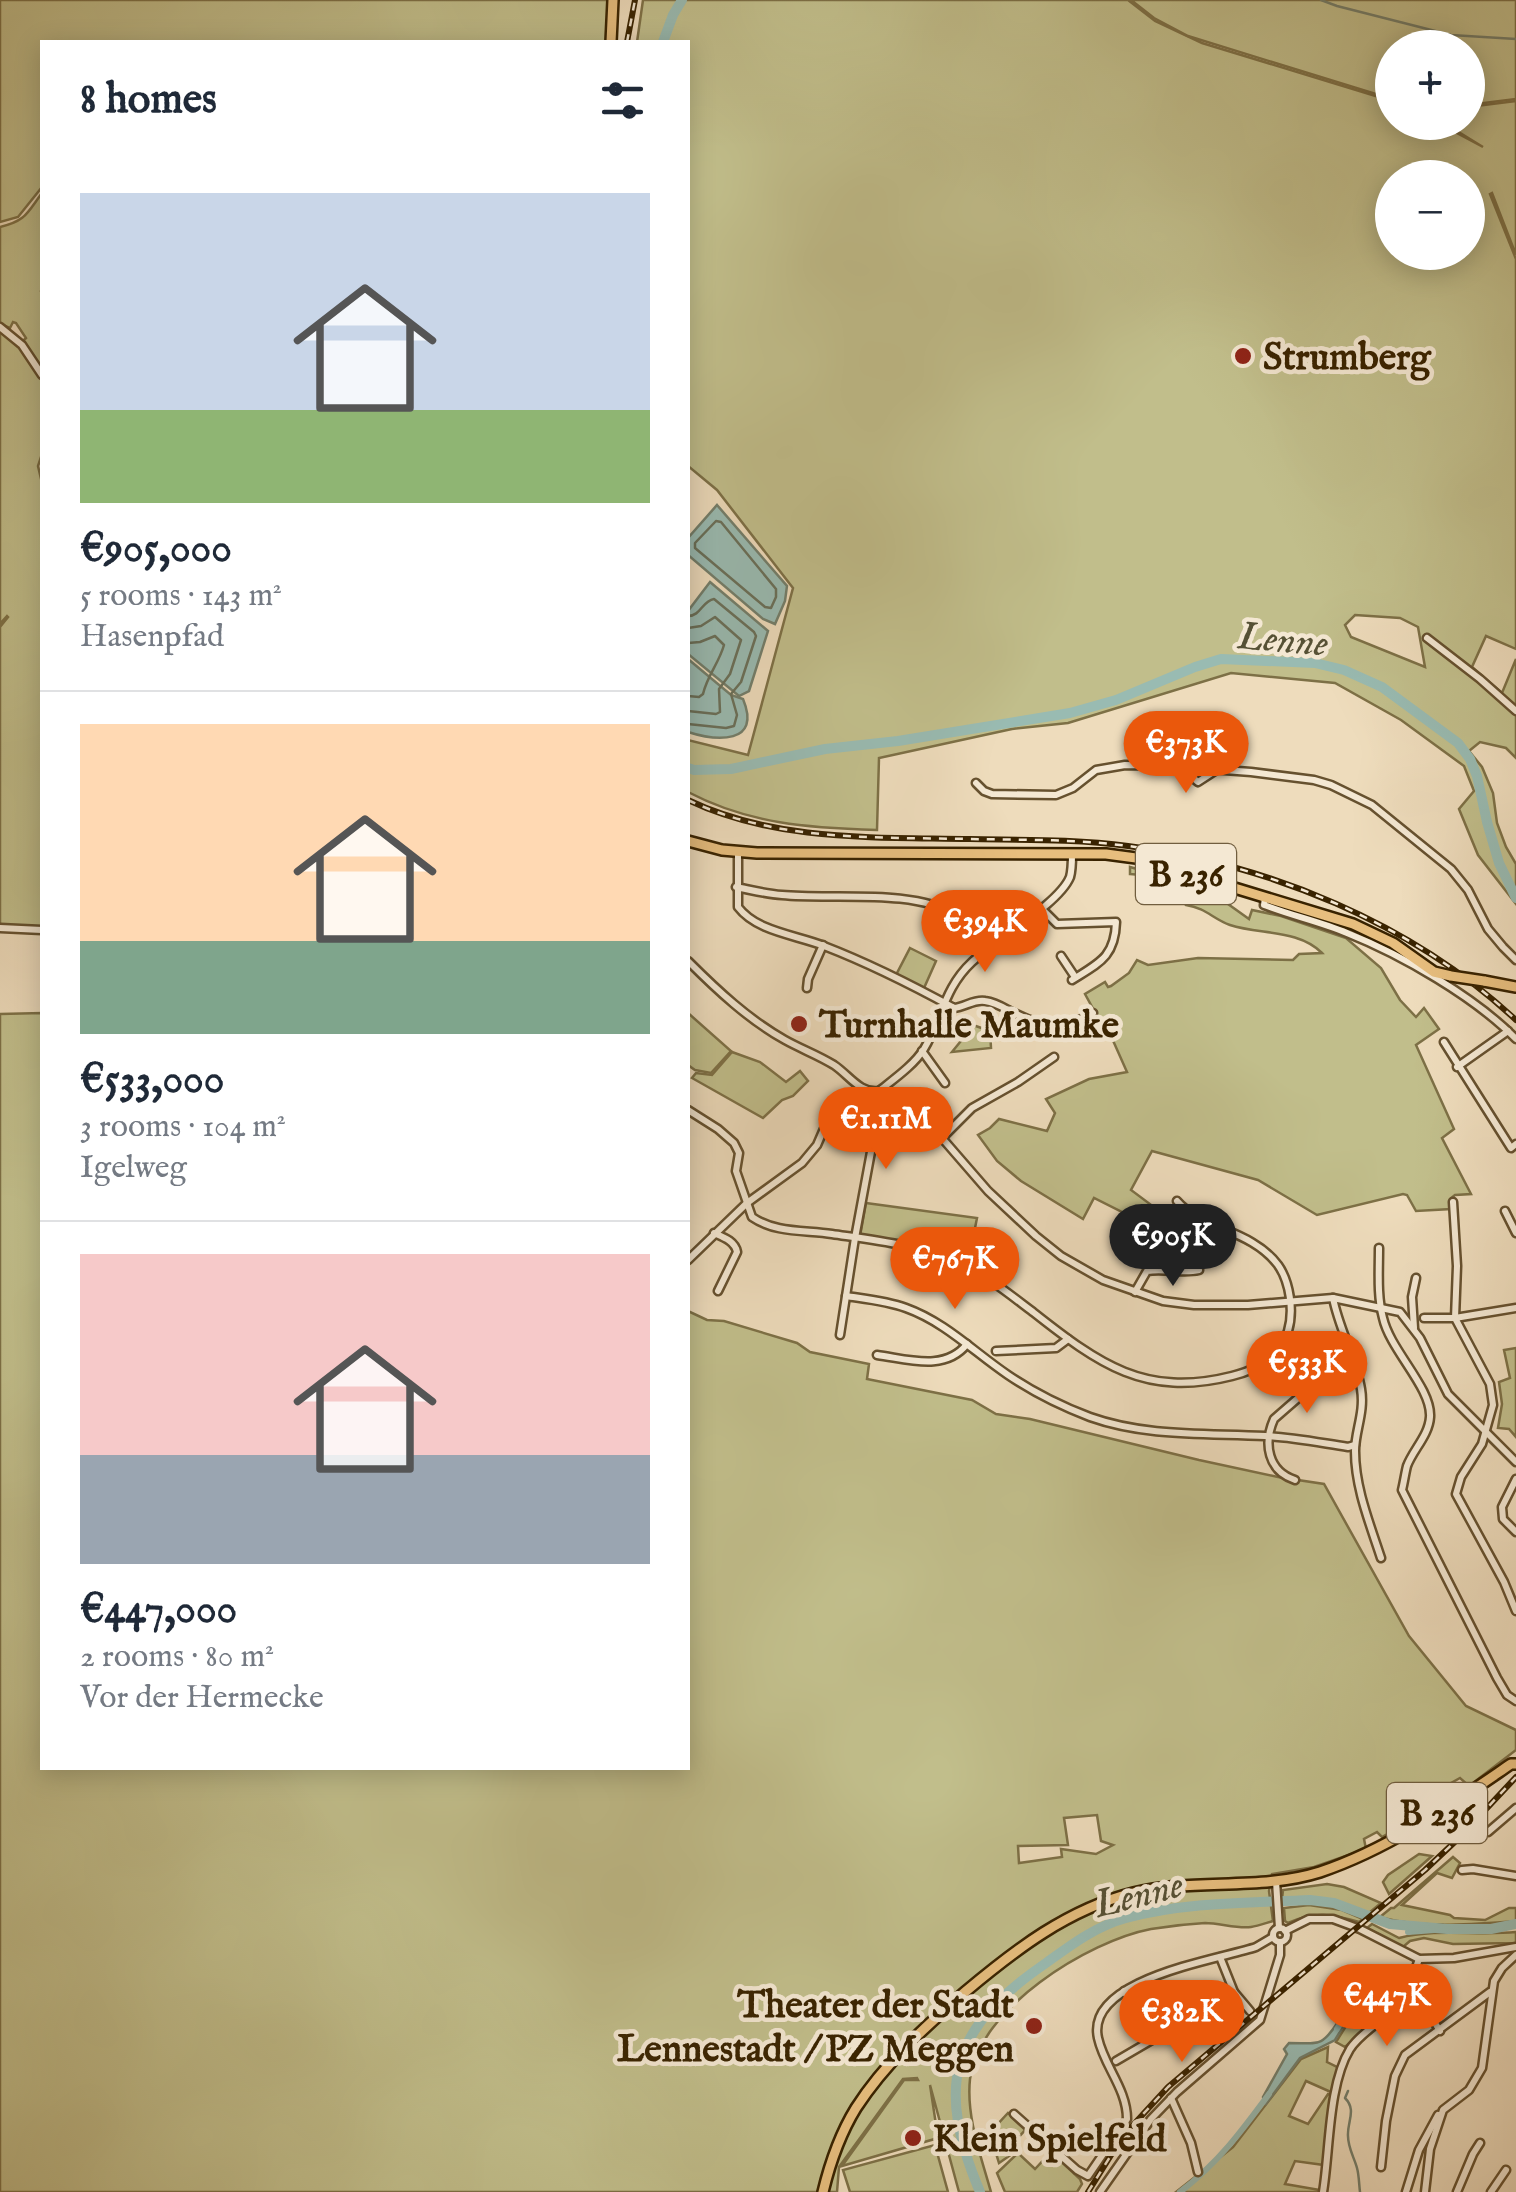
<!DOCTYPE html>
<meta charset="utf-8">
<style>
:root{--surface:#fff;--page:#f6f6f7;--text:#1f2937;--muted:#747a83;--line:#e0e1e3;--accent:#ea580c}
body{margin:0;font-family:"IM FELL English",serif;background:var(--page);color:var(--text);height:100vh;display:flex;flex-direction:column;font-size:38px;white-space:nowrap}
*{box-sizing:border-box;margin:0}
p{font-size:32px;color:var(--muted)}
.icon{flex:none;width:55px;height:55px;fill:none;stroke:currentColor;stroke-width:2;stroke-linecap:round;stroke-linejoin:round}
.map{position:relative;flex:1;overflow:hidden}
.side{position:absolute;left:40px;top:40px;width:650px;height:1730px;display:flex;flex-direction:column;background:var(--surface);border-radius:0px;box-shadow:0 5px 25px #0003}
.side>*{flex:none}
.buttons{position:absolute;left:1375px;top:30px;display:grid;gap:20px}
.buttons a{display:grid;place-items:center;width:110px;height:110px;border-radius:50%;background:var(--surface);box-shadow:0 5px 25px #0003;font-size:50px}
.price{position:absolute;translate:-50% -85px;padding:0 22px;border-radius:35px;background:var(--accent);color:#fff;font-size:32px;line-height:65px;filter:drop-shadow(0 2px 5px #0008)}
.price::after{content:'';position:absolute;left:50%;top:60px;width:30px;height:22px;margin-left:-15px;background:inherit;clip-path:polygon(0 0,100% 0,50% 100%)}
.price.active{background:#222;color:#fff}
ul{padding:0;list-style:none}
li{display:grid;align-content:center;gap:20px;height:530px;padding:0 40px}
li+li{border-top:2px solid var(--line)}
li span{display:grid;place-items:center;height:310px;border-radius:0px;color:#555}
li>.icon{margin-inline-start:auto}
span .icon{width:180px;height:180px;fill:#fffc;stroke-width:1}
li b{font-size:42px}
h2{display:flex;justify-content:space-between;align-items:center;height:120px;padding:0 40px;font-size:42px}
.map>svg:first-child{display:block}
</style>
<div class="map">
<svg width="1516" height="2192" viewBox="0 0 1516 2192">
<rect width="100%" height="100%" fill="#eedcbc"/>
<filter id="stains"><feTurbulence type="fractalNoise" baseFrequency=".002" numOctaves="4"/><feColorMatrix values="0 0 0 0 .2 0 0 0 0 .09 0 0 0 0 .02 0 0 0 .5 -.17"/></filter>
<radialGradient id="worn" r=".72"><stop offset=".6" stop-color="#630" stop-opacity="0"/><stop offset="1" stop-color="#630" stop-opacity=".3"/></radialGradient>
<!-- green -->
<g fill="#c1be8b" stroke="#7d7046" stroke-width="2.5" fill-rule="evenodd">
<path d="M0 0H609L607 42H42V187L18 217 0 222Z"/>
<path d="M643 0H1128L1155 21 1202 43 1392 101V122L1438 123 1483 147 1444 123 1468 122V107L1516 101V255L1492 193 1490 194 1516 259V649L1486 636 1472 667 1502 693 1516 659V708L1451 659 1516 713V758L1506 748 1480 742 1469 751 1482 767 1493 793 1497 823 1506 847 1516 864V904L1478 855 1459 809 1474 791 1464 766 1401 720 1335 683 1231 673 1068 723 1012 729 879 758 877 830C809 828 749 824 688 792V740L748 755 793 588 717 490 688 466V42H637ZM1392 178H1468V252H1392ZM1355 615 1400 618 1418 627 1425 667 1351 637 1345 625Z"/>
<path d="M1131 0H1516V99L1468 105V48H1392V99L1188 36 1154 18Z"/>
<path d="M42 193V289L41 291 42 292V373L22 342 26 338 16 323 13 322 10 328 0 324V227C26 221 27 213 42 193Z"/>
<path d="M0 329 20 347 42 379V454L38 466 42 483V929L0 927V627L8 617 7 616 0 624Z"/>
<path d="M1130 867 1169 878 1189 888 1211 889 1221 899 1249 919 1252 910 1281 916 1346 938 1381 968 1400 1000 1416 1017 1424 1008 1439 1029 1416 1045 1454 1129 1442 1138 1471 1194 1455 1195 1451 1198V1209L1416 1211 1407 1195 1403 1194 1317 1215 1258 1180 1152 1151 1131 1190 1162 1213 1154 1228 1094 1198 1083 1219 1021 1181 997 1161 978 1135 990 1128 999 1119 1047 1131 1055 1113 1046 1099 1089 1079 1127 1072 1111 1036H1108L1085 994 1105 982 1108 987 1111 986 1129 973 1137 960 1148 965 1198 958 1293 960 1299 954 1322 953C1298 929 1260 935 1230 925 1213 919 1206 908 1186 905L1187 894C1170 885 1149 875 1130 874Z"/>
<path d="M910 948 936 961 924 988 896 975Z"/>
<path d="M42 1013V1768H688V1311L707 1320 724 1321 797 1343 810 1352 869 1364 867 1379 972 1400 996 1414 1030 1419 1199 1460 1278 1477 1324 1484 1409 1636 1466 1706 1516 1730V1750L1469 1786 1460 1778 1414 1804 1416 1818 1382 1837 1377 1832 1364 1839 1366 1849 1314 1867 1272 1874 1269 1891 1273 1921C1266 1923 1258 1926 1251 1927 1237 1929 1220 1923 1205 1923 1187 1924 1169 1926 1151 1929 1088 1941 978 2009 970 2079 966 2117 981 2156 991 2192H959L930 2085 938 2138 842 2166 904 2080H918L917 2078 903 2079 839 2167 837 2192H0V1014ZM1097 1815 1101 1841 1113 1845 1096 1854 1061 1849 1062 1857 1019 1863 1018 1846 1068 1845 1064 1818Z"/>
<path d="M688 1013 731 1051 711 1073 695 1070 688 1065Z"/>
<path d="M970 1024 990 1031 991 1048 952 1052 965 1036 962 1031Z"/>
<path d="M732 1052 760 1062 786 1082 800 1071 808 1081 793 1096 782 1100 763 1118 692 1078 696 1073 712 1075Z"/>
<path d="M866 1203 977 1218 968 1263 938 1252 860 1236Z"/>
<path d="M1516 1348V1437L1509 1429 1498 1428 1502 1404 1499 1382 1510 1378 1504 1350Z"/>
<path d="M1419 1854 1432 1856 1389 1894 1383 1882 1388 1875Z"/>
<path d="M1453 1857 1460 1863 1452 1878 1437 1873 1402 1905 1450 1915 1454 1918 1485 1920 1509 1908H1516V1921C1474 1924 1421 1929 1380 1917L1391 1908H1394Z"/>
<path d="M1327 1884 1344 1887 1381 1903 1369 1913C1337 1900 1317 1895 1282 1899L1283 1890Z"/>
<path d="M1309 1905 1342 1910 1363 1919 1359 1922C1332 1914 1314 1911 1288 1923L1285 1921 1284 1908Z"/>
<path d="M1372 1924 1399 1938C1437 1928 1477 1936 1516 1932V1943L1453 1944 1424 1938 1410 1941 1403 1947 1367 1928Z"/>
<path d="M1366 2001 1384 2013 1379 2016 1374 2015 1371 2024 1345 2047 1336 2042 1358 2007 1361 2008Z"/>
<path d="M1328 2047 1327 2062 1341 2069 1333 2093 1306 2081 1289 2116 1308 2124 1328 2094 1333 2096 1324 2165 1295 2161 1285 2184 1320 2190V2192H1176L1233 2147 1301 2059Z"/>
<path d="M1008 2113 1026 2129 1008 2149 1012 2154 999 2163 991 2137 996 2126Z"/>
<path d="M935 2145 948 2192H850L843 2170Z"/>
<path d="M1051 2152 1080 2179 1082 2184 1077 2192H1005L997 2173 1018 2153 1035 2169Z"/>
</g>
<!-- water -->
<g fill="#99bbb2" stroke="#737e6b" stroke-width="2.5">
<path d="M717 505 787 586 785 601 775 624 763 619 688 555V538Z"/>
<path d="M710 582 768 631 749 691 739 696 688 654V611Z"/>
<path d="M688 659 731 695 743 699C762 745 716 741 688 732Z"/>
<path d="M1338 2022 1344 2025 1335 2040 1300 2058 1266 2104 1263 2097 1287 2054 1284 2049 1289 2043C1318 2043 1321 2048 1338 2022Z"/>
</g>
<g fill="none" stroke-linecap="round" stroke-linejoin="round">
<!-- shore -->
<g stroke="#696f59" stroke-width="2.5">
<path d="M716 521 721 522 776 589V597L771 608 765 607 695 548V543Z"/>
<path d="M688 616C701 616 702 601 714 599L754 632 756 636 741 682 731 694 737 715 734 726 726 728 688 724"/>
<path d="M688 628 701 626 715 617 741 640 730 674 719 689 720 712 716 714 688 711"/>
<path d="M688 643 700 642 715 636 724 645C719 663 707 676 703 694L699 697 688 696"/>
</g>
<!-- stream -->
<g stroke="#737e6b" stroke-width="2.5">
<path d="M1321 0 1337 6 1451 35 1516 39"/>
<path d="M1348 2091 1345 2098C1357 2110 1347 2122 1348 2136 1348 2148 1354 2157 1357 2168 1359 2175 1359 2184 1360 2192"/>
</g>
<!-- canal -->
<g stroke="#99bbb2" stroke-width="6">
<path d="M1408 1932 1447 1929"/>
<path d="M1337 2029 1352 2004"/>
<path d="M1180 2192C1218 2163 1241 2132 1269 2094"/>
</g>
<!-- river -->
<g stroke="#99bbb2" stroke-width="10">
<path d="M663 42 673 15 682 0"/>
<path d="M688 768 694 770 731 769 825 749 898 741 1070 713 1116 700 1195 667 1221 659 1315 663 1344 670 1382 687 1458 743 1470 759 1477 776 1487 822 1499 863 1516 898"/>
<path d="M980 2192C935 2085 950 2029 1046 1963 1071 1945 1096 1926 1126 1918 1185 1902 1249 1903 1310 1900L1334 1903 1390 1924 1447 1929H1491L1516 1924"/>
</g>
<!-- minor casing -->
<g stroke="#66512f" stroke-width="11">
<g id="minor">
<path d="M0 327 22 345 42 375"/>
<path d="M1427 638 1480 679 1516 711"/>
<path d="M1194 768 1191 776 1198 782 1218 769"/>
<path d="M976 783 984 791 992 794 1056 795 1073 788 1096 770 1125 765 1170 766 1251 772 1314 780 1331 785 1372 805 1451 869 1468 890 1488 929 1503 947 1516 960"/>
<path d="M738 852V907C757 932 797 935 824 946 868 963 912 985 954 1008 965 1007 974 999 985 1001 993 1002 1001 1006 1008 1010 1043 1027 1057 1033 1093 1013"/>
<path d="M736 887C751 890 766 894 782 895 834 900 911 888 957 915 971 923 981 935 991 946"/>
<path d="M1265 898 1264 905 1267 906C1293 916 1321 922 1347 933 1402 955 1475 997 1516 1039"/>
<path d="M1042 909 1057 924 1116 922C1115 957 1099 963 1072 980"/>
<path d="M0 928 42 930"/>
<path d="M1061 956 1075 977"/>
<path d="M688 961C717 990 749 1020 785 1040 801 1049 818 1055 834 1065 849 1075 860 1094 879 1091"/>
<path d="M807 988 808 979 823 945"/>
<path d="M1444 1042 1511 1148 1516 1144"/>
<path d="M922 1051 945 1083"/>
<path d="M1457 1067 1508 1031"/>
<path d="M879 1091 881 1098 942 1138 988 1191 1036 1236 1061 1256 1103 1280 1163 1301 1194 1305H1248L1333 1298 1400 1312 1420 1338 1448 1394 1516 1462"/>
<path d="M879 1091C894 1079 914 1065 924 1049 942 1019 944 988 972 962 995 940 1059 904 1070 877 1072 870 1072 861 1072 854"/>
<path d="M688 1110 718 1129 734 1143 739 1153 736 1171 752 1217C775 1233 804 1230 832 1234 873 1240 919 1245 957 1262 985 1274 1009 1294 1033 1312 1099 1364 1145 1398 1232 1376 1257 1370 1280 1357 1288 1331 1294 1311 1290 1282 1278 1265 1251 1229 1201 1229 1177 1201"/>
<path d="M942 1138 972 1108 1018 1082 1054 1057"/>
<path d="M1453 1202 1457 1266 1455 1318 1490 1384 1493 1405 1482 1444 1461 1477 1456 1494 1504 1582 1516 1611"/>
<path d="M1505 1211 1516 1233"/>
<path d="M714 1233C723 1237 735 1241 737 1252L718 1291"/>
<path d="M1379 1248C1379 1271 1377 1296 1383 1318 1390 1350 1432 1388 1430 1417 1429 1435 1413 1450 1407 1466 1405 1474 1404 1482 1402 1490L1497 1678 1507 1695 1516 1701"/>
<path d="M688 1260 747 1203 802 1163 817 1145 830 1115 864 1090"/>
<path d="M1135 1292 1147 1271C1165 1268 1182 1274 1199 1270"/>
<path d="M846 1296C866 1299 887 1301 906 1308 945 1322 974 1352 1008 1375 1033 1392 1061 1406 1090 1417 1146 1437 1206 1433 1265 1436 1292 1437 1321 1443 1348 1447L1355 1445"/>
<path d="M1333 1298C1339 1329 1356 1358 1361 1389 1365 1412 1355 1431 1355 1451 1355 1488 1370 1524 1381 1558"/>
<path d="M1424 1318H1455L1516 1308"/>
<path d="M1414 1328 1412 1297 1416 1278"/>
<path d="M840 1335 855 1238 881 1098"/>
<path d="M996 1351 1056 1348 1068 1339"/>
<path d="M877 1355C908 1359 945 1372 967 1344"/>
<path d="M1516 1479 1502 1507 1503 1519 1516 1532"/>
<path d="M1295 1480C1268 1471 1263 1444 1274 1419L1321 1378"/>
<path d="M1488 1832 1516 1808"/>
<path d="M1462 1870 1473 1869 1516 1876"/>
<path d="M1276 1881 1279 1928"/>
<circle cx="1280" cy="1935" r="7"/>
<path d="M1285 1931 1309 1919H1333L1360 1929 1419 1959 1454 1958 1516 1947"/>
<path d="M1220 1957 1234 1992 1250 2011"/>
<path d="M1414 1973 1427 1989 1426 2009 1440 2031"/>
<path d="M1124 1991 1155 2038"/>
<path d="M1116 2061 1234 1992"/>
<path d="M1171 2098 1191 2143 1198 2172"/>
<path d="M1014 2114 1077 2170 1088 2176 1127 2119C1127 2089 1104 2066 1098 2038 1085 1979 1217 1960 1256 1947L1273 1937"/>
<path d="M1381 2167 1386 2121 1395 2076 1405 2055 1490 1992"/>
<path d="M1100 2192 1151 2119 1177 2092 1260 2020 1280 1955V1942"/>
<path d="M1323 2192C1330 2150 1328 2085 1350 2049 1361 2032 1382 2022 1395 2007 1408 1993 1413 1976 1419 1959"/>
<path d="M1406 2192 1419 2150 1438 2115"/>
<path d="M1425 2192 1430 2149 1443 2110 1469 2090 1482 2068 1494 1981 1502 1968 1516 1955"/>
<path d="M1457 2192 1473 2154 1480 2143"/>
<path d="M1491 2192 1506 2170"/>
</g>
</g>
<!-- major casing -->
<g stroke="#392300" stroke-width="14">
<g id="major">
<path d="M611 42 613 0"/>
<path d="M688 841 722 850 757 853 1106 854 1136 858 1353 924 1393 943 1434 972 1451 976"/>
<path d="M1484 981 1516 987"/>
<path d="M823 2192C830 2163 840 2134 856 2108 885 2063 925 2027 965 1992 1015 1950 1068 1909 1133 1893 1194 1878 1260 1891 1320 1872 1391 1848 1451 1805 1511 1764H1516"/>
</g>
</g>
<!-- minor -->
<use href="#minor" stroke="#f4e8d3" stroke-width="6"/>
<!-- major -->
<use href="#major" stroke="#e7be7e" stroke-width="9"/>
<!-- rail casing -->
<g stroke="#392300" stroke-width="6">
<g id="rail">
<path d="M627 42 635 0"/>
<path d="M688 800C776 842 874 837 970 839 1022 840 1076 839 1128 846 1268 864 1412 923 1516 1020"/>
<path d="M1088 2192 1123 2136 1168 2087 1425 1870 1459 1838 1516 1777"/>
</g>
</g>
<!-- rail -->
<use href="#rail" stroke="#f4e8d3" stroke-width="2.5" stroke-dasharray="8" stroke-linecap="butt"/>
<!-- major-bridge casing -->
<g stroke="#392300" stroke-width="14" stroke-linecap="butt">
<path id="major-bridge" d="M1451 976 1484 981"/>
</g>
<!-- major-bridge -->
<use href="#major-bridge" stroke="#e7be7e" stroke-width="9"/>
</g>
<!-- markers -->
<g fill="#8f2418" stroke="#f4e8d3" stroke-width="4">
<circle cx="1243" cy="356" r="10"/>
<circle cx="799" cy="1024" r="10"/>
<circle cx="1034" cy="2026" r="10"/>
<circle cx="913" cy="2138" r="10"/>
</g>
<g text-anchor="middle" stroke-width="9" stroke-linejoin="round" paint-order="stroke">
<!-- shield labels -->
<g fill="#f4e8d3" stroke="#715e3f" stroke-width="2.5">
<rect x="1136" y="844" width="100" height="60" rx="8"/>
<rect x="1387" y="1783" width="100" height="60" rx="8"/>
</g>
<g font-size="35" font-weight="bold" fill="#392300">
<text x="1186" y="886">B 236</text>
<text x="1437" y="1825">B 236</text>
</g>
<!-- poi labels -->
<g font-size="38" font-weight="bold" fill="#392300" stroke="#f4e8d3" text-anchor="start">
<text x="1263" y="369">Strumberg</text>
<text x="819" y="1037">Turnhalle Maumke</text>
<text x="1014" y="2017" text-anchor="end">Theater der Stadt<tspan x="1014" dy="44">Lennestadt / PZ Meggen</tspan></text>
<text x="933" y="2151">Klein Spielfeld</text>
</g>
<!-- water labels -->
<g font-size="40" font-style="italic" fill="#565135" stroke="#f4e8d3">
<text transform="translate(1283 638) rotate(5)" y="14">Lenne</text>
<text transform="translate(1138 1893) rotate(-14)" y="14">Lenne</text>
</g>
</g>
<rect width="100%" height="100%" filter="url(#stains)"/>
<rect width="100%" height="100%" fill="url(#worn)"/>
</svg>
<div class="buttons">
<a>+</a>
<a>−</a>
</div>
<b class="price" style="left:1186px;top:796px">€373K</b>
<b class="price" style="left:985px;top:975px">€394K</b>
<b class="price" style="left:886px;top:1172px">€1.11M</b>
<b class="price active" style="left:1173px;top:1289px">€905K</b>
<b class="price" style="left:955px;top:1312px">€767K</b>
<b class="price" style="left:1307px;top:1416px">€533K</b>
<b class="price" style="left:1387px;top:2049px">€447K</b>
<b class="price" style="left:1182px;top:2065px">€382K</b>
<section class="side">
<h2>8 homes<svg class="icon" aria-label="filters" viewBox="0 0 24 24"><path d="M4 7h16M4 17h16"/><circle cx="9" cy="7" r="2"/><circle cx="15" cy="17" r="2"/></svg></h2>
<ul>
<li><span style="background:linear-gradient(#c9d6e8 70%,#8fb573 0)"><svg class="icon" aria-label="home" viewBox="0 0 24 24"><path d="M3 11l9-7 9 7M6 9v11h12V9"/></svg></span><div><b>€905,000</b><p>5 rooms · 143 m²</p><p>Hasenpfad</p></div></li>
<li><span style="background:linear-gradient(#ffd9b3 70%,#7fa58c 0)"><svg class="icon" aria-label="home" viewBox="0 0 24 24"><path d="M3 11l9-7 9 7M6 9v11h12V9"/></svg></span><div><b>€533,000</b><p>3 rooms · 104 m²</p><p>Igelweg</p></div></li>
<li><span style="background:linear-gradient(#f6c9c9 65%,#9aa5b1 0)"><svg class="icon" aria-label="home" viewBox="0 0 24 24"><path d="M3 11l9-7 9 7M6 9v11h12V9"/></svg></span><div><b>€447,000</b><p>2 rooms · 80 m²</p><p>Vor der Hermecke</p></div></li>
</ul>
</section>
</div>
